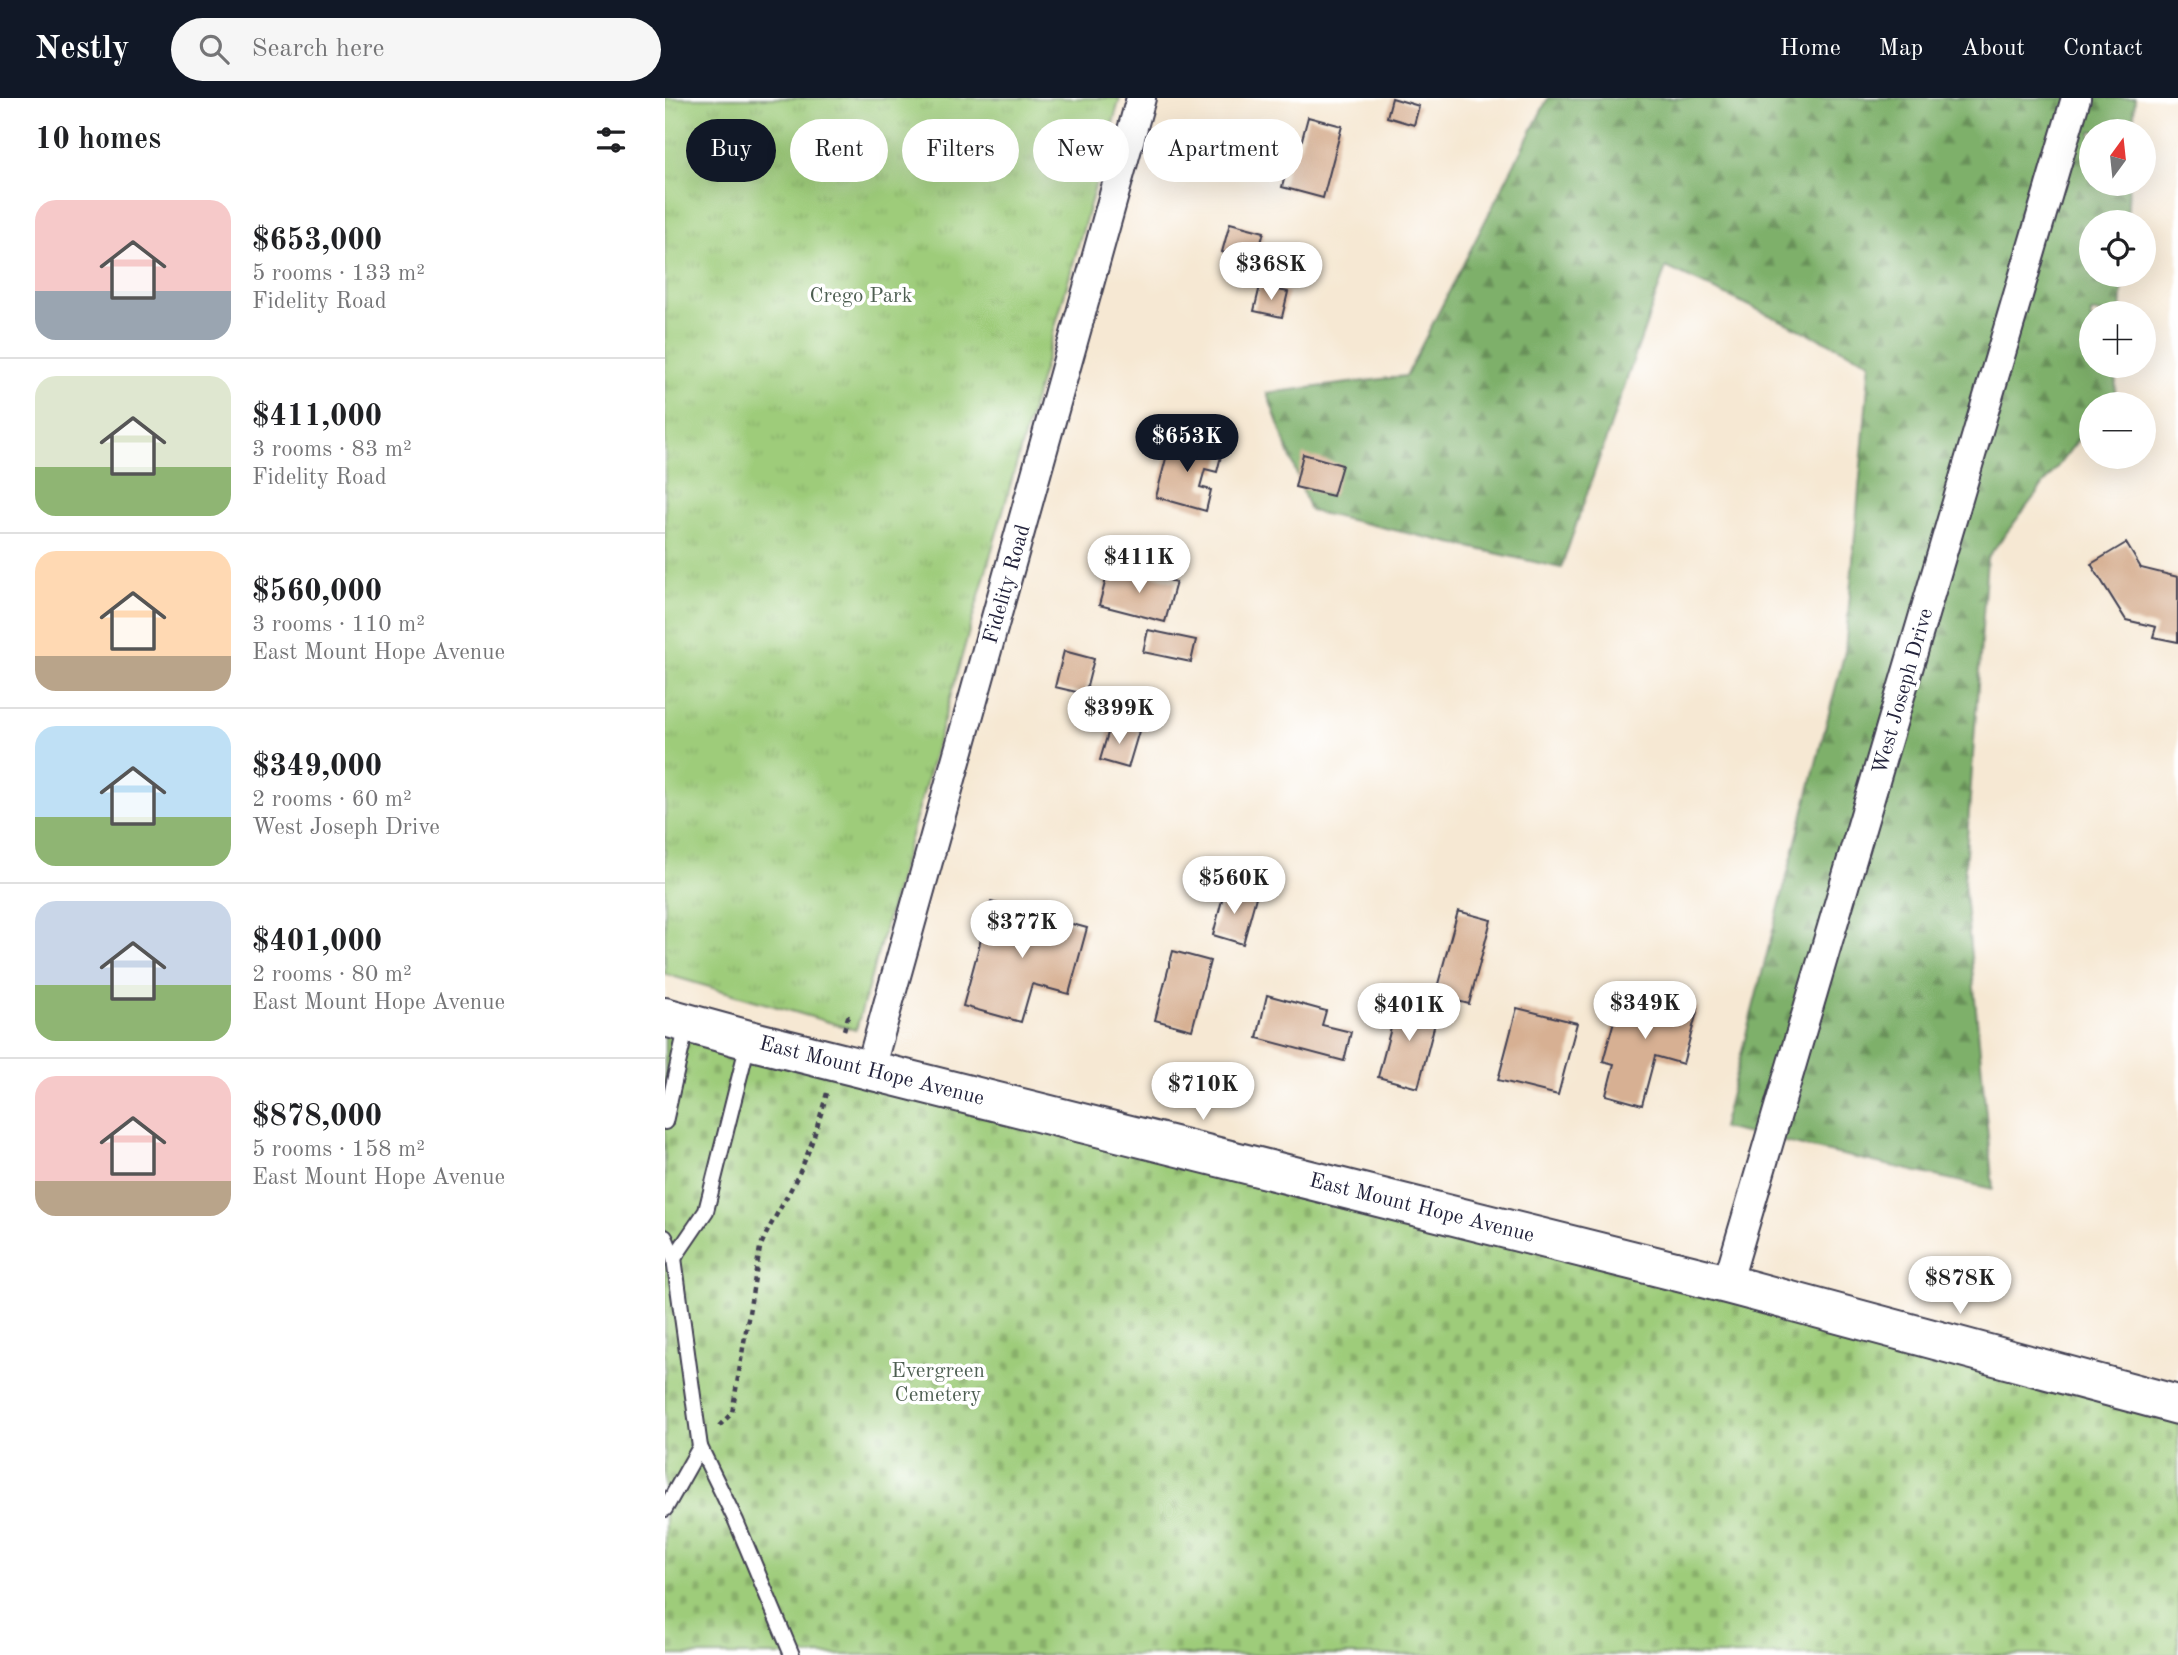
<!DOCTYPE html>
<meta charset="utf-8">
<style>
:root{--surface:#fff;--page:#f6f6f6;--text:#202124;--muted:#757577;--line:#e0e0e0;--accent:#111827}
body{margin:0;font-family:"Old Standard TT",serif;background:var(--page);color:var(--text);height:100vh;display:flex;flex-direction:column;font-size:26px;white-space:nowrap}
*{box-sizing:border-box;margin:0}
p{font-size:23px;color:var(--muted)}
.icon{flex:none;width:38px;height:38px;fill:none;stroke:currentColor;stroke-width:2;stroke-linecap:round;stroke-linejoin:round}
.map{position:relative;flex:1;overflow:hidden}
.details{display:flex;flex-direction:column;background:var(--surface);width:665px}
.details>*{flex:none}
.hud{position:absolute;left:21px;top:21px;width:665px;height:63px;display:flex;gap:14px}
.needle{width:46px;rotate:15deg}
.fabs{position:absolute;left:1414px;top:21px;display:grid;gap:14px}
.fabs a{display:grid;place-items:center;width:77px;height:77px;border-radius:50%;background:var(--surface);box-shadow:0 7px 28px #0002;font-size:35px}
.price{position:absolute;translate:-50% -60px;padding:0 16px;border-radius:24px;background:#fff;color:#222;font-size:23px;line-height:46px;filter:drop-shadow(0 2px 4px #0008)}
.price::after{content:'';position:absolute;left:50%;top:42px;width:21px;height:16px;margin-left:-10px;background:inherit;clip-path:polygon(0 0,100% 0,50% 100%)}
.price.on{background:var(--accent);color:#fff}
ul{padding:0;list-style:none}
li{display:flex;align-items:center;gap:21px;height:175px;padding:0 35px}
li+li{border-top:2px solid var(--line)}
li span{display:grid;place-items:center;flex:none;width:196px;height:140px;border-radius:21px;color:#555}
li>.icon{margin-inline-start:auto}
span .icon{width:84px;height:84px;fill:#fffc;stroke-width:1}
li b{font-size:30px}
h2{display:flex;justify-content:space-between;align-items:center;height:84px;padding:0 35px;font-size:30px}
.tag{padding:0 24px;border-radius:32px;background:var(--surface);box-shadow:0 7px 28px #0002;font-size:24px;line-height:63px}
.tag.on{background:var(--accent);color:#fff}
header{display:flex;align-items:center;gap:42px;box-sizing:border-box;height:98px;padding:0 35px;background:var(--accent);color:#fff}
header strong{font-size:33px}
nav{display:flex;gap:38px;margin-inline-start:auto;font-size:24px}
.search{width:490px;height:63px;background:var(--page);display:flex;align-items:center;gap:18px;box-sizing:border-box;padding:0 24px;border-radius:38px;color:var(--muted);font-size:26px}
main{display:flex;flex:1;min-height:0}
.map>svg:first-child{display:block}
</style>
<header>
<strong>Nestly</strong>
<div class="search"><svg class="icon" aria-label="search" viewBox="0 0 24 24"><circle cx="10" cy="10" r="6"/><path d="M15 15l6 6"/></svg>Search here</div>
<nav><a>Home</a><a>Map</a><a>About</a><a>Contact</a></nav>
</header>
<main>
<section class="details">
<h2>10 homes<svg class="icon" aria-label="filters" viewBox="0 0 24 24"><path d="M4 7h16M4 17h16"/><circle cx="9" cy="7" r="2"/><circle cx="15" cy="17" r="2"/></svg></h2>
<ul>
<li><span style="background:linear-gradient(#f6c9c9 65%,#9aa5b1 0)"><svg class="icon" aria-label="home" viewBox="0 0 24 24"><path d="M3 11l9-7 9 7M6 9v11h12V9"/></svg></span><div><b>$653,000</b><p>5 rooms · 133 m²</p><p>Fidelity Road</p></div></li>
<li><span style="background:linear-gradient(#dfe7d0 65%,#8fb573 0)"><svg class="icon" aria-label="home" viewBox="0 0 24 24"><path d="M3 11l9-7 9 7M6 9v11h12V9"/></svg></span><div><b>$411,000</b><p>3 rooms · 83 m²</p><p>Fidelity Road</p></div></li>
<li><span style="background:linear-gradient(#ffd9b3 75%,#b9a48a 0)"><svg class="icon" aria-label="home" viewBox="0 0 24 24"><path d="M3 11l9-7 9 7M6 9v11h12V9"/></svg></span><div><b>$560,000</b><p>3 rooms · 110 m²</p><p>East Mount Hope Avenue</p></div></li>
<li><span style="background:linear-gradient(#bfe0f5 65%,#8fb573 0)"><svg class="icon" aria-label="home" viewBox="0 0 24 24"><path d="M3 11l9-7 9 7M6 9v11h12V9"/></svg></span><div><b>$349,000</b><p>2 rooms · 60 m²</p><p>West Joseph Drive</p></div></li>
<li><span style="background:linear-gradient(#c9d6e8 60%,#8fb573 0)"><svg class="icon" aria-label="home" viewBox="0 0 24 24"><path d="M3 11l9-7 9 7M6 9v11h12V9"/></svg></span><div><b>$401,000</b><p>2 rooms · 80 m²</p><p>East Mount Hope Avenue</p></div></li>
<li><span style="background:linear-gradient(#f6c9c9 75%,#b9a48a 0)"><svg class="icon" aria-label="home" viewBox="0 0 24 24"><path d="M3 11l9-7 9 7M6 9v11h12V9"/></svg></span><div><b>$878,000</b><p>5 rooms · 158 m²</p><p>East Mount Hope Avenue</p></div></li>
</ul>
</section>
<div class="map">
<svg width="1513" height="1557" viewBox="0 0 1513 1557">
<defs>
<pattern id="forest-firs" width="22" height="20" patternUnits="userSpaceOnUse" patternTransform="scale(1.75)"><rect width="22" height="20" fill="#7eb06a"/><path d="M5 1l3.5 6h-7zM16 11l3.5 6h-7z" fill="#678f58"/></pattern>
<pattern id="cemetery-stones" width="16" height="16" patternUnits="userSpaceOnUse" patternTransform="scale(1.75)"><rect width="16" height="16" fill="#9ecc7a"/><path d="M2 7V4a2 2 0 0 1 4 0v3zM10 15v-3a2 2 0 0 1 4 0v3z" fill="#88af6a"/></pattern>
<pattern id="park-tufts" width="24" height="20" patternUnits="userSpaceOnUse" patternTransform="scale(1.75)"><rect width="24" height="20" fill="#9ecc7a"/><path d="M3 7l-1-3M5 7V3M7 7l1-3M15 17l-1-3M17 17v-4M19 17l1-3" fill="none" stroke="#88af6a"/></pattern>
</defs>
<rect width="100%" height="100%" fill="#fff"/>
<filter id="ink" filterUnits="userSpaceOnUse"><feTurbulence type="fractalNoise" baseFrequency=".0143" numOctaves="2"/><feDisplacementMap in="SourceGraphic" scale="14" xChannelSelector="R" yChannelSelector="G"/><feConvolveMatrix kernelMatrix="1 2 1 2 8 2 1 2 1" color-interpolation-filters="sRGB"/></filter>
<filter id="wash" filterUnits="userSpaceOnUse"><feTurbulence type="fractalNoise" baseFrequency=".00686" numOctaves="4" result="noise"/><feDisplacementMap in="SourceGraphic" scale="28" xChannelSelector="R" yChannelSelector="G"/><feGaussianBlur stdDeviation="1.57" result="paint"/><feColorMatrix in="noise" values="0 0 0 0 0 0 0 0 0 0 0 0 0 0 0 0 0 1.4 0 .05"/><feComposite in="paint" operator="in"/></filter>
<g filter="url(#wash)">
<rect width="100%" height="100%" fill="#f6e8d3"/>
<!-- forest -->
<path fill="url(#forest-firs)" stroke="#506952" stroke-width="2" d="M883 0H1470L1468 33H1426V86H1464L1462 124H1426V177H1458L1456 215H1426V268H1452L1450 295 1441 306H1426V325L1322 460 1299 784 1328 1091 1057 1030 1180 553 1205 264 1001 169 896 470 645 413 602 295 741 278Z"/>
<!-- cemetery -->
<path fill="url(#cemetery-stones)" stroke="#60775a" stroke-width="2" d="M0 936 1513 1309V1557H0Z"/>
<!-- park -->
<path fill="url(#park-tufts)" stroke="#60775a" stroke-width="2" d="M0 0H455L191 932 0 876Z"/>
<g id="blocks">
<!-- building -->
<g fill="#d7b093">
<path d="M727 0 754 8 749 27 722 19Z"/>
<path d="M643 19 677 28 658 100 617 89 628 48 635 49Z"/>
<path d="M565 125 599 134 586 180 559 172 563 156 557 154Z"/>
<path d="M595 188 623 194 617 219 589 213Z"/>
<path d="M506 341 557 354 552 374 540 371 535 389 546 392 541 413 491 399Z"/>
<path d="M638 356 677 367 668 398 630 389Z"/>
<path d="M1461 445 1476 470 1513 479V544L1488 539 1491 529 1461 522 1426 466Z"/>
<path d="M463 471 511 484 500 524 434 507 443 474 461 479Z"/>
<path d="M483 532 531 542 526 564 478 554Z"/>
<path d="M399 553 429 561 420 596 390 589Z"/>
<path d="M446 625 474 633 463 670 435 662Z"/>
<path d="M560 790 591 799 578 846 548 837Z"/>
<path d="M326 804 422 830 404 896 367 886 356 924 298 908Z"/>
<path d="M793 813 826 822 804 906 770 897Z"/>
<path d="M508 853 545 863 527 932 490 922Z"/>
<path d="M958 890 1033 910 1018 966 990 958 977 1007 941 997 949 966 938 963Z"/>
<path d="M602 897 661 913 657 927 686 934 679 963 592 940Z"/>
<path d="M734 900 774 910 753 990 713 979Z"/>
<path d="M852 910 912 925 893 997 833 982Z"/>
</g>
</g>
</g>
<g filter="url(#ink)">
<use href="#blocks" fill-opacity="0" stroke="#424052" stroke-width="2"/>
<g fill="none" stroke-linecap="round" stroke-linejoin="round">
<!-- lane casing -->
<g stroke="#424052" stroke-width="18">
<g id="lane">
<path d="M0 1024 22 926"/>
<path d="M0 1139 9 1160 35 1349 0 1411"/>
<path d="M9 1160 41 1113 83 945"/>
<path d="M35 1349 71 1423 127 1557"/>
</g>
</g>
<!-- street casing -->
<g stroke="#424052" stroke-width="32">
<g id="street">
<path d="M205 971 476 0"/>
<path d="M1062 1186 1411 0"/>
</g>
</g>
<!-- secondary casing -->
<g stroke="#424052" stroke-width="42">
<path id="secondary" d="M0 919 84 942 1062 1186 1513 1307"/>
</g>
<!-- path -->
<g stroke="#424052" stroke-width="4.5" stroke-dasharray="5 5" stroke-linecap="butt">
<path d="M179 932 183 919 188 920"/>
<path d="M54 1328 67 1315 95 1150C104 1127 117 1109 128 1087 144 1058 153 1026 162 995"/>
</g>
<!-- lane -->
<use href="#lane" stroke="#fff" stroke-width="14"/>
<!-- street -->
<use href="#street" stroke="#fff" stroke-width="28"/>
<!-- secondary -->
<use href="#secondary" stroke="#fff" stroke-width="38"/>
</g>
</g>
<g text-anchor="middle" stroke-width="7" stroke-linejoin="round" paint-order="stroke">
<!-- park labels -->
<g font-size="21" fill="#4d5e51" stroke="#fff">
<text x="196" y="204">Crego Park</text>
<text x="273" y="1279">Evergreen<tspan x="273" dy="24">Cemetery</tspan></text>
</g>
<!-- street labels -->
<g font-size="21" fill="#22223b" stroke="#fff">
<text transform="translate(341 486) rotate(-74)" y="7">Fidelity Road</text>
<text transform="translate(1237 593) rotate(-74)" y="7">West Joseph Drive</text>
<text transform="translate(207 972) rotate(14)" y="7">East Mount Hope Avenue</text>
<text transform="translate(757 1109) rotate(14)" y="7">East Mount Hope Avenue</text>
</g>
</g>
</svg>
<div class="fabs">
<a><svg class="needle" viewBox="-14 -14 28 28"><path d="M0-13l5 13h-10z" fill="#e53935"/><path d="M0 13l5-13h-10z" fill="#757577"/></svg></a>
<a><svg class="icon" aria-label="locate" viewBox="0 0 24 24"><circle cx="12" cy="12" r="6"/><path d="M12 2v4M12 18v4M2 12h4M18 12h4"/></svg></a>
<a>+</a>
<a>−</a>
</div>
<b class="price" style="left:606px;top:204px">$368K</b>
<b class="price on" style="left:522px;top:376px">$653K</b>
<b class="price" style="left:474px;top:497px">$411K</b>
<b class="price" style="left:454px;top:648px">$399K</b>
<b class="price" style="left:569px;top:818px">$560K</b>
<b class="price" style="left:357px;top:862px">$377K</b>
<b class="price" style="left:980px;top:943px">$349K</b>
<b class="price" style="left:744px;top:945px">$401K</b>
<b class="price" style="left:538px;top:1024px">$710K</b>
<b class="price" style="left:1295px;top:1218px">$878K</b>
<div class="hud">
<a class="tag on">Buy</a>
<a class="tag">Rent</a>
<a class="tag">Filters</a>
<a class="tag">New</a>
<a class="tag">Apartment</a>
</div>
</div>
</main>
